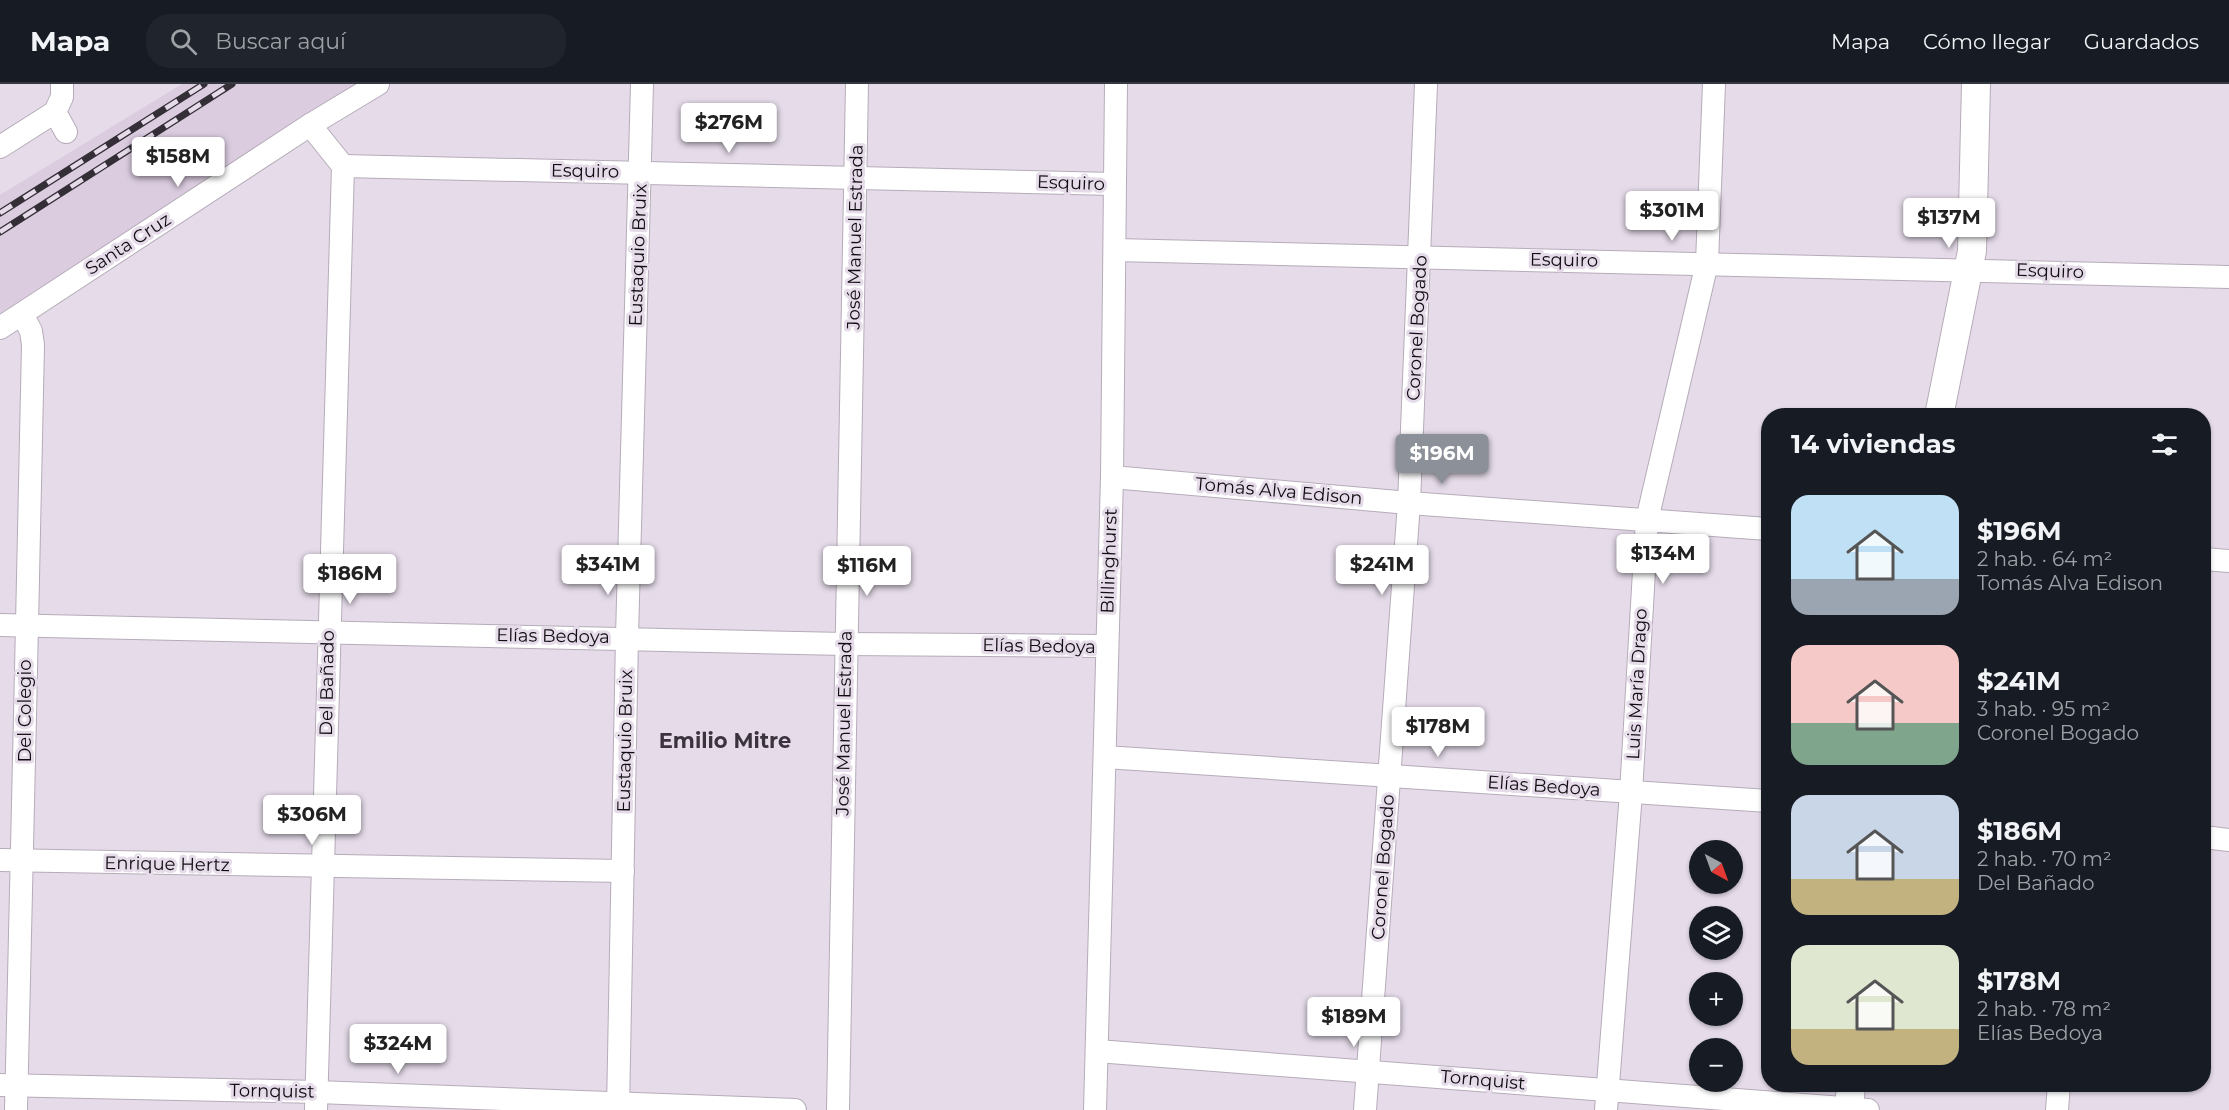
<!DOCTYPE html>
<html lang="es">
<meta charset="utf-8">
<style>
:root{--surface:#171b24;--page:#20242c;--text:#f1f3f6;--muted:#9ea1a6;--line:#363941;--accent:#8c9099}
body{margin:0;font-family:Montserrat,sans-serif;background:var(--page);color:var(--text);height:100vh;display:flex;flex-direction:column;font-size:22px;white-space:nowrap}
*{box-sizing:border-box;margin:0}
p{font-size:20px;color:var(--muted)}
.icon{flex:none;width:33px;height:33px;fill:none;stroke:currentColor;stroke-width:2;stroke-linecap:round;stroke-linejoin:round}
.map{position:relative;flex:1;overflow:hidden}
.drawer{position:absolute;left:1761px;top:324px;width:450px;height:684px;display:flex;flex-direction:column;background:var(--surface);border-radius:24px;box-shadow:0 2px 4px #0004}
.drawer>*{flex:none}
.needle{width:39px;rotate:139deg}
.buttons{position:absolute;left:1689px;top:756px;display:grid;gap:12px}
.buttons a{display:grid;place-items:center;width:54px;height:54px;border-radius:50%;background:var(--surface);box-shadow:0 2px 4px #0004;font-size:30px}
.price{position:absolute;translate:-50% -51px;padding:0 14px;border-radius:6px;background:#fff;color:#222;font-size:20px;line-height:39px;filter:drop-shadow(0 2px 3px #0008)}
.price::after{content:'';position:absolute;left:50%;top:36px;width:18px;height:14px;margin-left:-9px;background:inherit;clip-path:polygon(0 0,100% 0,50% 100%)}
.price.active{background:var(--accent);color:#fff}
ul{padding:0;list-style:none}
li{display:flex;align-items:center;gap:18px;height:150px;padding:0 30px}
li span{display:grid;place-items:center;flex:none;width:168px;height:120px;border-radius:18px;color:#555}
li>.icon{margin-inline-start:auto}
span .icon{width:72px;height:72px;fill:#fffc;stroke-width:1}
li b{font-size:26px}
h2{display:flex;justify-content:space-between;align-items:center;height:72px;padding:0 30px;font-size:26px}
header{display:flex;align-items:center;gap:36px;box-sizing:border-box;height:84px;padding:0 30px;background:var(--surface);border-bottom:2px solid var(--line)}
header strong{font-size:28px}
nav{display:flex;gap:33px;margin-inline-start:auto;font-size:21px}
.search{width:420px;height:54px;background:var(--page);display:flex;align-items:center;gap:15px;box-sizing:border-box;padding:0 21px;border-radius:24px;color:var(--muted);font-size:22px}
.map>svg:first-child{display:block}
</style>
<header>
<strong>Mapa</strong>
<div class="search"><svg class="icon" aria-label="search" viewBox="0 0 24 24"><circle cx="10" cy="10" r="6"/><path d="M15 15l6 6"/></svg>Buscar aquí</div>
<nav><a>Mapa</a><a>Cómo llegar</a><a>Guardados</a></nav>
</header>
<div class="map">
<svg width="2229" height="1026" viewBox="0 0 2229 1026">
<rect width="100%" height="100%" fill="#e5dbe9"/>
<!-- built -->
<path fill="#dbcce0" d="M182 0H375L0 240V111Z"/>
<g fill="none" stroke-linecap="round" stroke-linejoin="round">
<!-- minor casing -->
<g stroke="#b6acb9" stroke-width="24">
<g id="minor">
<path d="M62 0V13L55 28 66 48"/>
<path d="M310 41 343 82 316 1026"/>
<path d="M0 63 55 28"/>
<path d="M343 82 1114 100"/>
<path d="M1115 166 2229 193"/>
<path d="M0 244 310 41 378 0"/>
<path d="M1112 393 1409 419 1768 445"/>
<path d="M2204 475 2229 477"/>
<path d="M0 541 845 560 1106 562"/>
<path d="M1105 673 1768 717"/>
<path d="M2204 753 2229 756"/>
<path d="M0 776 623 787"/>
<path d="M1097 967 1868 1026"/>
<path d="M0 1001 317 1008 795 1026"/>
<path d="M16 1026C24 771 26 516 33 261L31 247 22 230"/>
<path d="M618 1026 627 553 642 0"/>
<path d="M838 1026 857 0"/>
<path d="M1095 1026 1112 393 1116 0"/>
<path d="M1365 1026 1409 419 1426 0"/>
<path d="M1606 1026 1631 709 1647 436 1707 179 1714 0"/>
<path d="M2057 1026 2059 1000"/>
</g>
</g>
<!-- tertiary casing -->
<g stroke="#b6acb9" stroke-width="30">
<g id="tertiary">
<path d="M1939 332 1972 167 1976 0"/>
<path d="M1849 1026 1851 1000"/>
</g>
</g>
<!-- minor -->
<use href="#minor" stroke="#fff" stroke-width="22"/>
<!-- tertiary -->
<use href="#tertiary" stroke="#fff" stroke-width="28"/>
<!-- rail casing -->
<g stroke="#342f36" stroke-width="7">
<g id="rail">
<path d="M0 129 204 0"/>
<path d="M0 148 232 0"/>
</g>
</g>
<!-- rail -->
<use href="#rail" stroke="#e5dbe9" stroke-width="4.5" stroke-dasharray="14" stroke-linecap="butt"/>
</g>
<g text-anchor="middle" stroke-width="6" stroke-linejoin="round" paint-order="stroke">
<!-- street labels -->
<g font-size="18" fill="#100c11" stroke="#e5dbe9">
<text transform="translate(585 87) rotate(1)" y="6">Esquiro</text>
<text transform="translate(1071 99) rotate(2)" y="6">Esquiro</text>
<text transform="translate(855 153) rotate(-89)" y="6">José Manuel Estrada</text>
<text transform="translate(128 160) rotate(-33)" y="6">Santa Cruz</text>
<text transform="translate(638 171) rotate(-88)" y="6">Eustaquio Bruix</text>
<text transform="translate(1564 176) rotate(1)" y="6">Esquiro</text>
<text transform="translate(2050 187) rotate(2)" y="6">Esquiro</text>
<text transform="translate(1417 244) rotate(-87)" y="6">Coronel Bogado</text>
<text transform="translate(1279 407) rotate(5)" y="6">Tomás Alva Edison</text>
<text transform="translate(1109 477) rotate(-88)" y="6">Billinghurst</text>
<text transform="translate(553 552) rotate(1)" y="6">Elías Bedoya</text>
<text transform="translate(1039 562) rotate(1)" y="6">Elías Bedoya</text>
<text transform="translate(327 599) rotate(-89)" y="6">Del Bañado</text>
<text transform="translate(1637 600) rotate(-87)" y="6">Luis María Drago</text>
<text transform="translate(25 627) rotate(-90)" y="6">Del Colegio</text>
<text transform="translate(844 639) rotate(-89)" y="6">José Manuel Estrada</text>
<text transform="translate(625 657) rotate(-89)" y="6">Eustaquio Bruix</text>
<text transform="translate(1544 702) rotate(4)" y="6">Elías Bedoya</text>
<text transform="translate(167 780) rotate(1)" y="6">Enrique Hertz</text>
<text transform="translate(1383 783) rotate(-86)" y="6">Coronel Bogado</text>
<text transform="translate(1483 996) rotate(5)" y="6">Tornquist</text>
<text transform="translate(272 1007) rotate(1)" y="6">Tornquist</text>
</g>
<!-- quarter labels -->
<g font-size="21" font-weight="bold" fill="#3b333e" stroke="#e5dbe9">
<text x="725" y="664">Emilio Mitre</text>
</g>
</g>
</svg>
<div class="buttons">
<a><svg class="needle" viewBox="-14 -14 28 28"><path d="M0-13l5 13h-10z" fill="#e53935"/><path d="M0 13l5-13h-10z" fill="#9ea1a6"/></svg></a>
<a><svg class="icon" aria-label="layers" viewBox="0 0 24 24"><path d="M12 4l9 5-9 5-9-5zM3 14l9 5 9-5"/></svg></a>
<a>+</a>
<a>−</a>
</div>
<b class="price" style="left:729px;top:70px">$276M</b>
<b class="price" style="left:178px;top:104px">$158M</b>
<b class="price" style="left:1672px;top:158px">$301M</b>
<b class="price" style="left:1949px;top:165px">$137M</b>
<b class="price active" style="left:1442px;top:401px">$196M</b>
<b class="price" style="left:1663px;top:501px">$134M</b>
<b class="price" style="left:608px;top:512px">$341M</b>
<b class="price" style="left:1382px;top:512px">$241M</b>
<b class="price" style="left:867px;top:513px">$116M</b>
<b class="price" style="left:350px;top:521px">$186M</b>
<b class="price" style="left:1438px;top:674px">$178M</b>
<b class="price" style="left:312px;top:762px">$306M</b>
<b class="price" style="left:1354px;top:964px">$189M</b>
<b class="price" style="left:398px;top:991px">$324M</b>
<section class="drawer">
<h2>14 viviendas<svg class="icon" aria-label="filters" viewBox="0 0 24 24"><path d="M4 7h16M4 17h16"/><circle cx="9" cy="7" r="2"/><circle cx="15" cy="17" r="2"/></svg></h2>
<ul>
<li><span style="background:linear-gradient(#bfe0f5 70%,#9aa5b1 0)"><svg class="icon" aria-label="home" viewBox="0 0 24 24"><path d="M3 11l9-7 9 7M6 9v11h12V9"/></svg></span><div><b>$196M</b><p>2 hab. · 64 m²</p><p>Tomás Alva Edison</p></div></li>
<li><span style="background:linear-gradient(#f6c9c9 65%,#7fa58c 0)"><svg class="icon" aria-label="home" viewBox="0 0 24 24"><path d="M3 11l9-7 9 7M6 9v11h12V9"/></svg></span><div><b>$241M</b><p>3 hab. · 95 m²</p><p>Coronel Bogado</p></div></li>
<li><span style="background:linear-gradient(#c9d6e8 70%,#c2b280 0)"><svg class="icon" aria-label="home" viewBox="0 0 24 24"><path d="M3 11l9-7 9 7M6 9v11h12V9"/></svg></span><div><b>$186M</b><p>2 hab. · 70 m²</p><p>Del Bañado</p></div></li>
<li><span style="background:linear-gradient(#dfe7d0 70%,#c2b280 0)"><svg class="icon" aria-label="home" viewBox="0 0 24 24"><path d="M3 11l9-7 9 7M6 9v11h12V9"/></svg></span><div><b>$178M</b><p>2 hab. · 78 m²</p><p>Elías Bedoya</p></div></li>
</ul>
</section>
</div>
